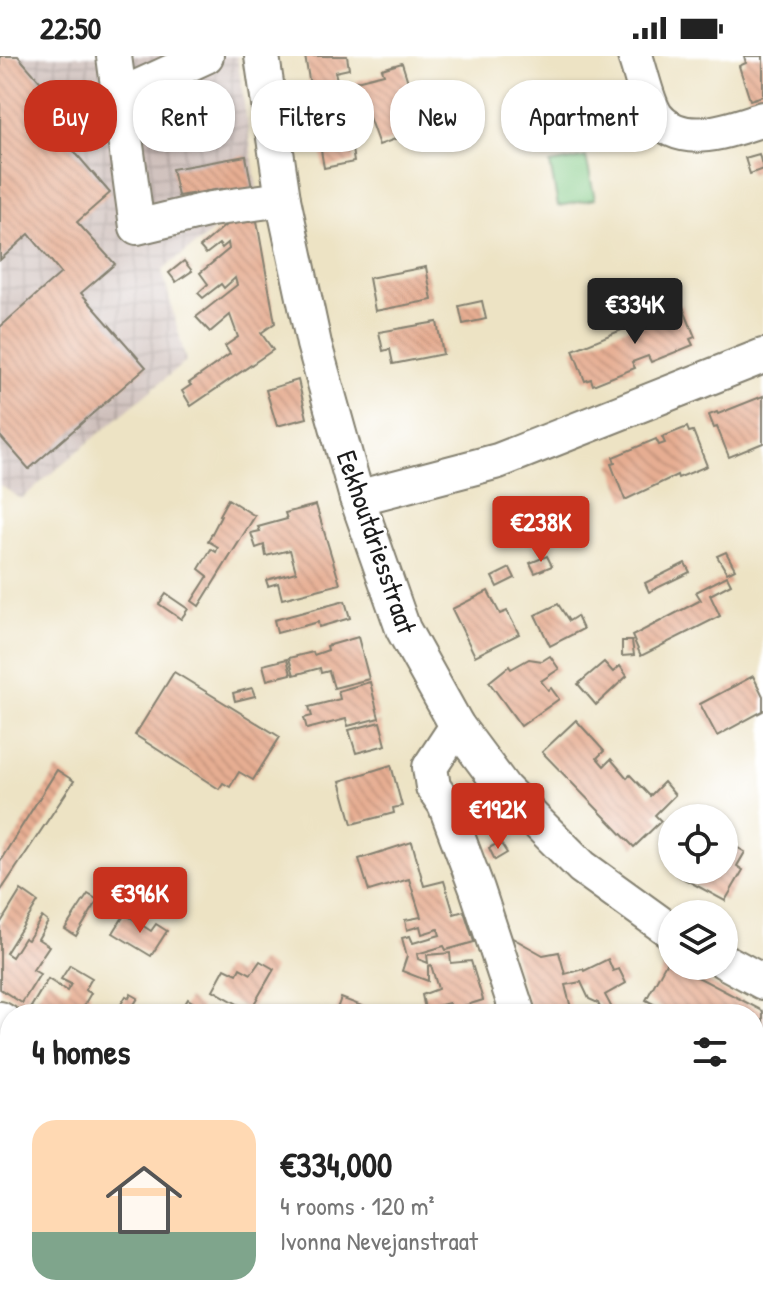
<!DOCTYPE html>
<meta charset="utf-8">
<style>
:root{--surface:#fff;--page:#f6f6f6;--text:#222;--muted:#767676;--line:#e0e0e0;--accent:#c8321e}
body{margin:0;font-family:"Patrick Hand",sans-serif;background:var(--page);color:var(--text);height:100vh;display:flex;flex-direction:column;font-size:30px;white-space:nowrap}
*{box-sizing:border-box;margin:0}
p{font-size:26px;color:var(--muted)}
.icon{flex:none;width:44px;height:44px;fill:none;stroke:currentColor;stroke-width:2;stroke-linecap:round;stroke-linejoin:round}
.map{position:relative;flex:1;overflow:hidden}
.drawer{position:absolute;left:0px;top:948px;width:764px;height:312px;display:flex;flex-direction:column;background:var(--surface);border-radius:32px 32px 0 0;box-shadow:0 2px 6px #0004}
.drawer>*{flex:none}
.banner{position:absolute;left:24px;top:24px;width:716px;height:72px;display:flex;gap:16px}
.fabs{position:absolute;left:658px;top:748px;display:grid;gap:16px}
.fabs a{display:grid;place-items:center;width:80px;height:80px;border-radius:50%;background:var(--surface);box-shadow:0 2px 6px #0004;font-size:40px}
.price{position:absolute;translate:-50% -68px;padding:0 18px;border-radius:8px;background:var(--accent);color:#fff;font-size:26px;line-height:52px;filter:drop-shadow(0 2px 4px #0008)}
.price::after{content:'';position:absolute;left:50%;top:48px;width:24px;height:18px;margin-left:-12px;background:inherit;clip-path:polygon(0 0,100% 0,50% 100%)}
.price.selected{background:#222;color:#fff}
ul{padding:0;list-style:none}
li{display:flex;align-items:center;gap:24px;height:200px;padding:0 32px}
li+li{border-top:2px solid var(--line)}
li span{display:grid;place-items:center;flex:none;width:224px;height:160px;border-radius:24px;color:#555}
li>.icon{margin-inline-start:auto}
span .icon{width:96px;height:96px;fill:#fffc;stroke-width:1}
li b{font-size:34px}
h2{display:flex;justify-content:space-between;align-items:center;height:96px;padding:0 32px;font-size:34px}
.pill{padding:0 28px;border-radius:32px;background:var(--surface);box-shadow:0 2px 6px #0004;font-size:28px;line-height:72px}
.pill.selected{background:var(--accent);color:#fff}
.status{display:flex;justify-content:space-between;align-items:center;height:56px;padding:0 40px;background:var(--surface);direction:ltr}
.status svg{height:22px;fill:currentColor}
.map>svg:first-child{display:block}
</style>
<div class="status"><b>22:50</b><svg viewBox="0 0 49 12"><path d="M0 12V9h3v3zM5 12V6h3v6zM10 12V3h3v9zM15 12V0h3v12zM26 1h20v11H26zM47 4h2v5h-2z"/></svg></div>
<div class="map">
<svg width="763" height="1260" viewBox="0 0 763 1260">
<defs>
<pattern id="industrial-grid" width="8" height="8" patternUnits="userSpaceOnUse" patternTransform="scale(2)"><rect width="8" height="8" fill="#cfc0bb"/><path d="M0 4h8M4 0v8" fill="none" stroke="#b1a4a0"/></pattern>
<pattern id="building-back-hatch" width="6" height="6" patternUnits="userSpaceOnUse" patternTransform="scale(2)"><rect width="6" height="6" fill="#e6ad92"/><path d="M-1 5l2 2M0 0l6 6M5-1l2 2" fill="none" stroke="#c5947d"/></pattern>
</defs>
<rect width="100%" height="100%" fill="#fff"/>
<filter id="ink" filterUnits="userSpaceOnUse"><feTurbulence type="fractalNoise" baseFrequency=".0125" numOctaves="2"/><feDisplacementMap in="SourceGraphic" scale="16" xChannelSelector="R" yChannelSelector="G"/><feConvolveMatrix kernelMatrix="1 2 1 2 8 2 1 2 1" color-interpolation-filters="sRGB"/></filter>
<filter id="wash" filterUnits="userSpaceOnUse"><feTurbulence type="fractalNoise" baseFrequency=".006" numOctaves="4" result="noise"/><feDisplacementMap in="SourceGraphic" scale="32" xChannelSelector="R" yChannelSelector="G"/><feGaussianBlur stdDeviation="1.8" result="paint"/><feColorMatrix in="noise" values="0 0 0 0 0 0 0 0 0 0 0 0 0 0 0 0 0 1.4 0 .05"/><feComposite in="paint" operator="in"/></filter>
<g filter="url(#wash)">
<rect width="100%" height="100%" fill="#ede3c4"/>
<!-- industrial -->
<g fill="url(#industrial-grid)">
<path d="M0 0H237L261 159 227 165 162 214 186 305 21 443 0 429Z"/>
<path d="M0 1000 10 1006V1250H355L349 1260H0Z"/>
</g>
<!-- grass -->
<path fill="#83ca86" stroke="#507351" stroke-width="2" d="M586 101 595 143 558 150 550 108Z"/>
<g id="blocks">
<!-- building -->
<g fill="url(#building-back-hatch)">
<path d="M0 0H18L50 37 35 50 110 137 77 166 115 208 81 237 146 311 29 413 0 380V271L61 217 29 178 0 204Z"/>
<path d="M305 0H347L349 13 335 16 339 31 351 29 354 44 356 43 360 68 356 69 360 85 351 87 354 106 324 112Z"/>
<path d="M744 0H763V40L750 44 739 10 746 7Z"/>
<path d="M402 7 423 73 379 89 356 25 384 18 382 13Z"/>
<path d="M759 98 763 113 750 118 745 102Z"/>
<path d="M246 100 252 132 223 138 222 133 178 140 172 113Z"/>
<path d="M257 165 275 267 261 277 273 294 191 350 182 335 191 329 189 327 230 298 225 290 238 281 230 259 210 276 196 261 237 229 235 222 224 232 221 228 203 242 198 237 208 228 200 217 229 193 228 187 222 192 219 188 206 198 200 191 227 168Z"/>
<path d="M184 205 192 215 176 226 169 217Z"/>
<path d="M426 211 432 244 375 255 369 222Z"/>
<path d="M482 245 486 263 463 268 459 250Z"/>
<path d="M682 249 695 281 690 283 693 289 651 306 648 300 632 306 635 312 593 329 591 323 585 325 573 294Z"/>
<path d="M437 266 443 298 393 308 390 293 383 295 379 276Z"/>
<path d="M298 324 307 362 277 370 266 334Z"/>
<path d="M763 340V387L729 401 717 371 714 372 709 359 717 356 718 358Z"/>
<path d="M687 371 689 376 693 375 707 410 678 422 677 419 625 444 611 408 615 407 613 401 656 383 659 389 665 387 662 381Z"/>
<path d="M228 443 255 460 199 550 192 545 208 520 199 513 211 493 216 496 218 491 208 485 221 460 219 459Z"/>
<path d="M316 449 340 528 282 543 278 527 268 530 266 524 296 516 290 494 266 500 264 489 256 492 251 477 260 475 258 471 287 463 285 457Z"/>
<path d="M726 496 735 513 727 517 717 500Z"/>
<path d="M547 500 552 510 535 517 530 507Z"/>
<path d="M685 507 690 516 649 536 645 527Z"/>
<path d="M510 512 515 522 497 531 492 521Z"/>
<path d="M727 520 731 528 710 539 720 560 641 600 632 580 701 544 696 536Z"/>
<path d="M488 535 500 558 507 555 519 578 475 600 452 553Z"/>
<path d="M166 538 188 553 181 563 159 548Z"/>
<path d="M345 545 350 562 319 571 318 566 277 577 274 564Z"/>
<path d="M558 548 569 565 577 560 583 573 550 590 535 559Z"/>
<path d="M358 581 369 623 334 632 329 615 321 617 320 612 294 619 289 602 313 596 314 599 328 594 327 590Z"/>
<path d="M622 585H632L634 599 622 600Z"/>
<path d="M550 600 559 613 541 625 548 634 551 632 559 643 521 670 489 626 509 610 511 613 529 603 542 605Z"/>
<path d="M287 603 291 618 267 624 263 609Z"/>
<path d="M604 606 613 616 620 610 627 620 596 649 578 628Z"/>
<path d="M174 616 280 681 253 724 239 716 230 731 223 727 219 733 135 679Z"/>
<path d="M753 620 763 640V655L717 680 700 648Z"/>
<path d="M370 626 379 662 348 670 346 663 307 673 304 662 312 660 309 651 340 643 338 635Z"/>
<path d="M252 632 255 640 235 645 233 637Z"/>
<path d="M576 664 604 695 597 702 604 710 611 703 627 722 630 719 650 740 664 726 675 739 655 759 661 765 634 791 542 696Z"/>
<path d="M380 666 386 689 356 697 349 674Z"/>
<path d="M391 709 402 750 393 752 394 757 352 768 340 725Z"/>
<path d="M57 714 74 725 0 836V805Z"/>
<path d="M724 784 745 796 737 810 743 814 725 845 677 819 680 814H724Z"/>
<path d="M412 786 424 830 444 825 454 858 464 855 474 886 446 894 444 890 417 898 418 903 428 907 427 899 450 897 451 907 471 905 483 944 451 954 449 947 425 953 422 939 438 933 431 909 428 910V925L402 915 407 900 402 882 410 880 413 887 440 879 438 873 422 878 420 870 407 874 405 864 421 861 409 823 369 835 359 803Z"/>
<path d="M500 786 507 797 495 804 489 792Z"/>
<path d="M21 834 38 846 6 897 12 901 24 882 28 884 42 861 48 866 38 883 49 890 33 914 40 918 22 947 0 933V868Z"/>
<path d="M88 838 98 844 76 880 65 873Z"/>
<path d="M125 858 151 875 156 868 167 875 151 900 113 877Z"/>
<path d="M509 880 543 899 559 896 565 918 583 913 584 915 608 903 613 915 619 913 626 927 605 939 615 958H603L598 947 589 943 581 926 565 929 571 952 565 953 567 958H531Z"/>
<path d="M260 905 274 913 250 955 213 934 225 912 237 918 240 912 251 918Z"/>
<path d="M667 905 763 955V989L754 985V958H672L646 944Z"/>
<path d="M70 909 92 922 85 934 91 937 79 958H43L31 951 48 923 67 935 71 928 61 923Z"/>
<path d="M131 938 138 942 128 958H115L126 940 129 942Z"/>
<path d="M341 942 367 952 365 958H335Z"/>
<path d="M188 943 201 952 198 958H179Z"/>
<path d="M0 1010 10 1016V1029L0 1046Z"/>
<path d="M763 1025V1054L754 1043V1032Z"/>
<path d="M763 1108V1161L754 1151V1113Z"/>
<path d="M4 1171 10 1174V1243L6 1251 0 1247V1177Z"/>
<path d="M754 1171 763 1195V1199L754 1202Z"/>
<path d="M380 1250H464L468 1252 465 1260H376Z"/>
<path d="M538 1250H542L564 1260H534Z"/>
</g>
</g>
</g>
<g filter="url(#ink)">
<use href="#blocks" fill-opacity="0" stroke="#848070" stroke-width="2"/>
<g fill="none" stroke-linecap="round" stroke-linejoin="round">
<!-- minor casing -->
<g stroke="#848070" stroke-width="38">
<g id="minor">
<path d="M114 0 137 171 211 153 283 143"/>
<path d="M262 0 283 143 314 288 357 442 403 573 457 670 504 733 582 811 672 876"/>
<path d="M635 0C641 16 647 47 656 60 682 94 731 73 763 63"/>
<path d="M119 40 206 0"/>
<path d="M357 442 498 405 763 300"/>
<path d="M457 670 430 711 433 731 445 748 477 833 518 958"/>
<path d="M724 905 763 926"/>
<path d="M0 963 10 969"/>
<path d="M754 1234 763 1232"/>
<path d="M640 1250 645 1260"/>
</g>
</g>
<!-- minor -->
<use href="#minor" stroke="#fff" stroke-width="34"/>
</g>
</g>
<g text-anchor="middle" stroke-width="6" stroke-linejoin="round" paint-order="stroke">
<!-- street labels -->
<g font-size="28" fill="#1c1c1c" stroke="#fff">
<text transform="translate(377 486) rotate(71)" y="10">Eekhoutdriesstraat</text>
</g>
</g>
</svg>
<div class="fabs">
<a><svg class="icon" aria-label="locate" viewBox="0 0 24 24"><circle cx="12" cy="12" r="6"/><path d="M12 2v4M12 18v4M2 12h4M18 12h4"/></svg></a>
<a><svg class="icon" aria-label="layers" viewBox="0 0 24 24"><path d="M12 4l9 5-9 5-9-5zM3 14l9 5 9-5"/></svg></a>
</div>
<b class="price selected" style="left:635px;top:290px">€334K</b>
<b class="price" style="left:541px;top:508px">€238K</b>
<b class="price" style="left:498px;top:795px">€192K</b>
<b class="price" style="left:140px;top:879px">€396K</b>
<div class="banner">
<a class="pill selected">Buy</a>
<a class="pill">Rent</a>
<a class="pill">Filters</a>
<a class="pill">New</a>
<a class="pill">Apartment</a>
</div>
<section class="drawer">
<h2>4 homes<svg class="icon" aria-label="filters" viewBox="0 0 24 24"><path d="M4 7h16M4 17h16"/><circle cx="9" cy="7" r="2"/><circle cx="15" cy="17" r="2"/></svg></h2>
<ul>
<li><span style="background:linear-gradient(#ffd9b3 70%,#7fa58c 0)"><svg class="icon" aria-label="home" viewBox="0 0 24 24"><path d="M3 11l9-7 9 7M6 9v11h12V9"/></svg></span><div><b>€334,000</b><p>4 rooms · 120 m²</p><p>Ivonna Nevejanstraat</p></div></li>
</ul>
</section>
</div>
